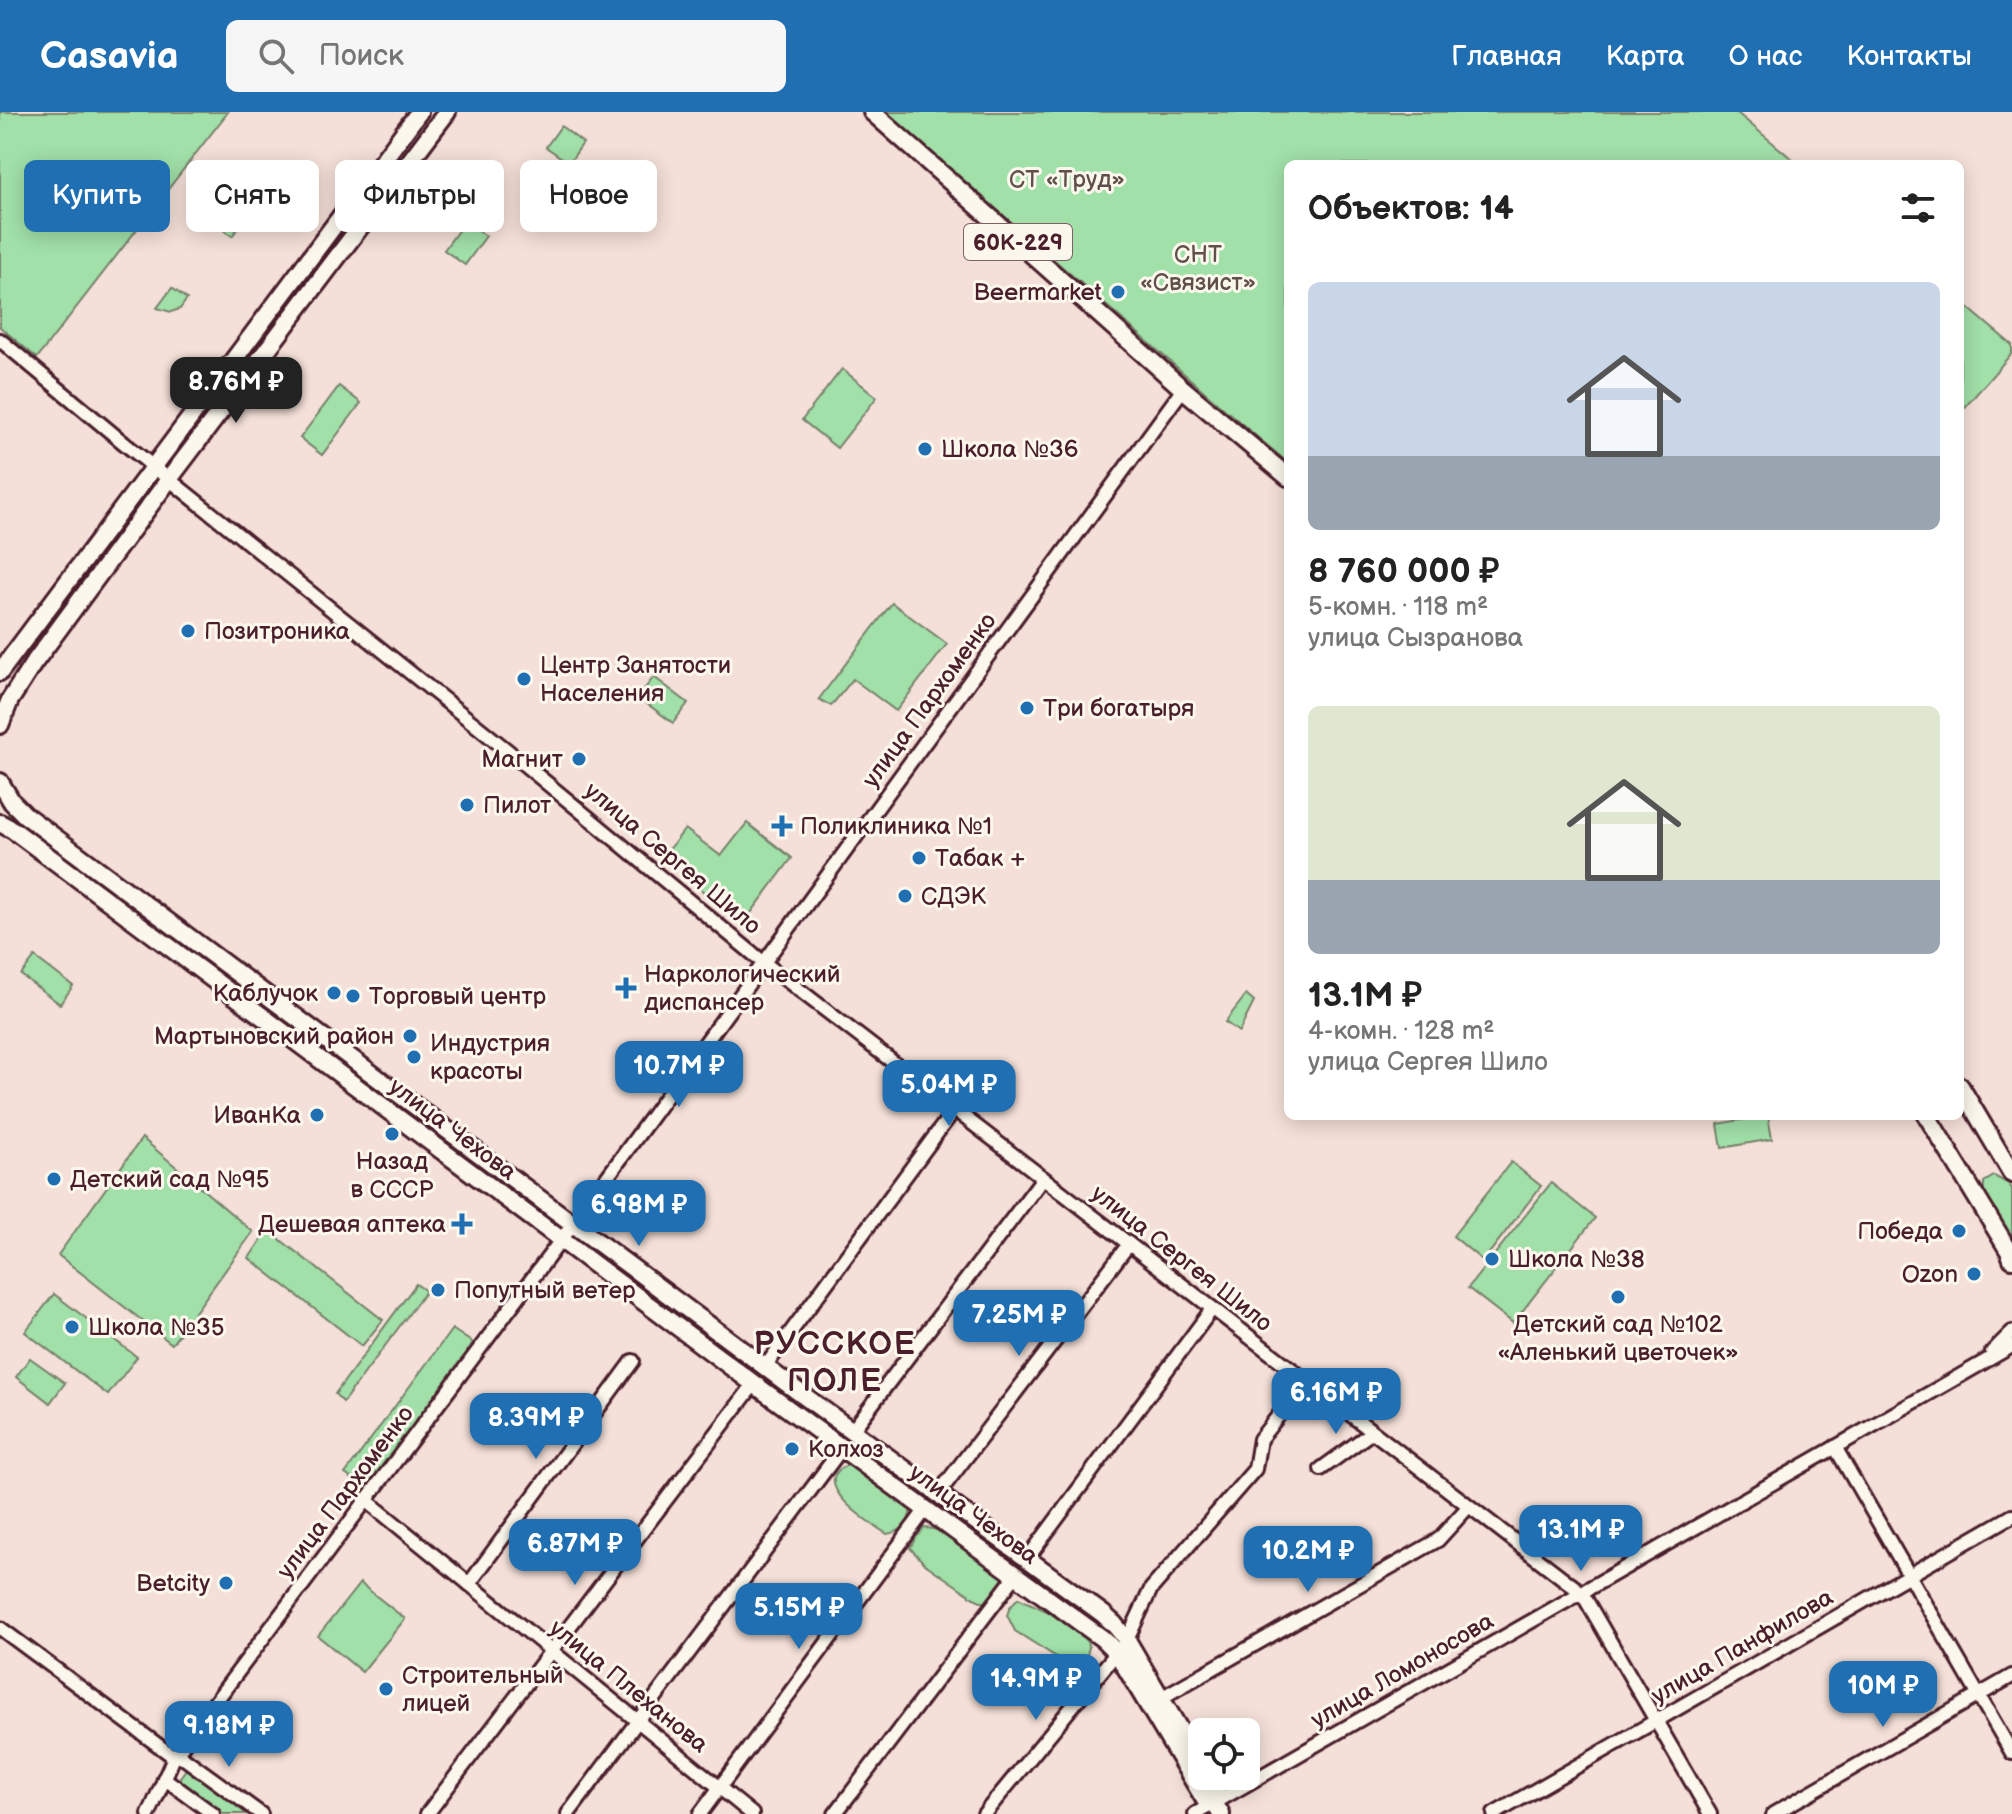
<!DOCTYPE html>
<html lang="ru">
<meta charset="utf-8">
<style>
:root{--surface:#fff;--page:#f6f6f6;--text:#222;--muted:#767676;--accent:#1f6fb2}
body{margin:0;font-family:"Balsamiq Sans",sans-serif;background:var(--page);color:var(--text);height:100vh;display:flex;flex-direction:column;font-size:30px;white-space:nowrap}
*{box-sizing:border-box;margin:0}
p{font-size:26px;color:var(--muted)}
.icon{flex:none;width:44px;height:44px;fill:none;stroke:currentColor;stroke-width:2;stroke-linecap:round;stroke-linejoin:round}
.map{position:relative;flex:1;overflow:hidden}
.sheet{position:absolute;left:1284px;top:48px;width:680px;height:960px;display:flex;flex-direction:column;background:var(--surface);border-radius:12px;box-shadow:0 4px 20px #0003}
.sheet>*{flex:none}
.top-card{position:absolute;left:24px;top:48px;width:760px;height:72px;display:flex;gap:16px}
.tools{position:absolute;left:1188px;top:1606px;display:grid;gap:16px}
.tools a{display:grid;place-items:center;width:72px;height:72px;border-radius:12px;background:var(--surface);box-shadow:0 4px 20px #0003;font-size:40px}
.price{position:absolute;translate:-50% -68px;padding:0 18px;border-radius:16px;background:var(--accent);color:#fff;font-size:26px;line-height:52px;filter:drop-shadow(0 2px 4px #0008)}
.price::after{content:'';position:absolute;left:50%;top:48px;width:24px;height:18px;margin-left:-12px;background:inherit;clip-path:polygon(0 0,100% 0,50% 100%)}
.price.on{background:#222;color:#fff}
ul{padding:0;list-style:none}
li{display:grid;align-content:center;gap:16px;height:424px;padding:0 24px}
li span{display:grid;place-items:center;height:248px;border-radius:12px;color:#555}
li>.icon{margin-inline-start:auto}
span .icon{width:144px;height:144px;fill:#fffc;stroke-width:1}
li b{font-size:34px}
h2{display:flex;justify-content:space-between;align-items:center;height:96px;padding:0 24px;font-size:34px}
.chip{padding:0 28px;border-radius:12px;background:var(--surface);box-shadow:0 4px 20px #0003;font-size:28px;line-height:72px}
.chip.on{background:var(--accent);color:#fff}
header{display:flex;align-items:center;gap:48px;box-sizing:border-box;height:112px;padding:0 40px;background:var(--accent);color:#fff}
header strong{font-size:38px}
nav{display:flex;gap:44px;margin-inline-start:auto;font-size:28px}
.search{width:560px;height:72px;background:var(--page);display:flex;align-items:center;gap:20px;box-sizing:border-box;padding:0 28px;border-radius:12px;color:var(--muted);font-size:30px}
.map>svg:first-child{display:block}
</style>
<header>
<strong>Casavia</strong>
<div class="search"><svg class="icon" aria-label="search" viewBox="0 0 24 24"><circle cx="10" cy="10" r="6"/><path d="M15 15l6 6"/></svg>Поиск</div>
<nav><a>Главная</a><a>Карта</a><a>О нас</a><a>Контакты</a></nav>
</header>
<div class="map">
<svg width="2012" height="1702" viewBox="0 0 2012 1702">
<rect width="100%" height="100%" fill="#f4e0d8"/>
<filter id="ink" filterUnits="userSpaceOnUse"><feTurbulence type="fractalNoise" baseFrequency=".0125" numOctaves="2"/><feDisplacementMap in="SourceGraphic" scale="16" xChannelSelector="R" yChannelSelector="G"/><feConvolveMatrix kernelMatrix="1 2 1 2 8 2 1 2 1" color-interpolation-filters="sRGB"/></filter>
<g filter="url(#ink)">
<!-- green -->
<g fill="#a1e0a8" stroke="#76806a" stroke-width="2">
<path d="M0 0H228L37 246 0 215Z"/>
<path d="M886 0H1736L1798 52H1288V351L1222 295Z"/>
<path d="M561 14 583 31 569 51 546 35Z"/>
<path d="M261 56 276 68 252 99 237 87Z"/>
<path d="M235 90 250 101 232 124 217 112Z"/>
<path d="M465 109 486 124 465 153 444 138Z"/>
<path d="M172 176 187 187 180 197 171 200 157 196Z"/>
<path d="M1960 189 2012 233V241L1960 301Z"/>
<path d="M842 257 877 285 837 336 802 308Z"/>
<path d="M339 274 361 291 322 343 300 326Z"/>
<path d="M892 491 947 532 896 599 853 567 831 594 819 587Z"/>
<path d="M654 565 688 591 673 611 638 585Z"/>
<path d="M11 698 525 1081 518 1090 5 707Z"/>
<path d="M747 711 792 746 742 813 690 768 695 760 668 739 685 717 721 744Z"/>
<path d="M35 845 73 874 60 892 21 863Z"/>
<path d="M1246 883 1254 890 1239 920 1225 910Z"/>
<path d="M1762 1004H1768L1772 1027 1722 1036 1718 1012Z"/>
<path d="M142 1026 253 1120 172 1232 58 1143Z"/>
<path d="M1511 1050 1541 1074 1483 1149 1453 1124Z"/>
<path d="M1994 1064 2009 1072 2012 1077V1131L1984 1087V1070Z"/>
<path d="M1551 1071 1595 1106 1513 1211 1468 1176Z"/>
<path d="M268 1118 383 1208 362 1234 249 1146Z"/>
<path d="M592 1132 726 1233 721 1240 587 1138Z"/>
<path d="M416 1172 426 1179 343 1290 335 1282Z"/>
<path d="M54 1182 137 1245 108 1283 25 1220Z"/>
<path d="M452 1217 476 1233 369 1378 345 1362Z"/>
<path d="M30 1246 65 1271 50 1291 16 1265Z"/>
<path d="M776 1268 1102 1508 1118 1527 1116 1530 771 1275Z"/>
<path d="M850 1352 882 1372 911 1397C909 1412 902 1420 887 1422 868 1410 804 1369 850 1352Z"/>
<path d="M924 1416C953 1416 982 1447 1005 1465L1004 1478 985 1491 974 1486 925 1452 910 1436 916 1425Z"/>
<path d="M360 1471 405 1507 362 1560 318 1524Z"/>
<path d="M1018 1486 1058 1504 1084 1521 1089 1535 1086 1547 1079 1552 1067 1550 1058 1546 1015 1519 1007 1503 1010 1495Z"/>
<path d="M187 1656 250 1702H224L178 1668Z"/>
</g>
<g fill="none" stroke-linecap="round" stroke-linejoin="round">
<!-- minor casing -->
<g stroke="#4a1f2b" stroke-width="18">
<g id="minor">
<path d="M0 228 125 332 508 639 763 850 1582 1481 1710 1702"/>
<path d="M1992 1240 2012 1220"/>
<path d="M765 1255 954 998"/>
<path d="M852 1319 1043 1066"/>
<path d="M1835 1335 2012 1641"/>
<path d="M1321 1357 1372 1320"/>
<path d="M938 1382 1129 1132"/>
<path d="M366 1388 752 1702"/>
<path d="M1027 1447 1212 1197"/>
<path d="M469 1472 633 1249"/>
<path d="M0 1516 174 1645"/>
<path d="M1161 1586 1438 1428 1468 1395"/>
<path d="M177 1641 261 1702"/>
<path d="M164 1666 213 1702"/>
<path d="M149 1702 174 1645 573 1112 1183 277"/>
<path d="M427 1702 754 1272"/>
<path d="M568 1702 842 1336"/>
<path d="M700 1702 926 1397"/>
<path d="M835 1702 1016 1463"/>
<path d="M984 1702 1127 1528 1151 1477 1255 1357 1260 1327 1306 1269"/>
<path d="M1195 1702 2012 1234"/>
<path d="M1494 1702 2012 1404"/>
<path d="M1773 1702 2012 1564"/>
</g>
</g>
<!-- major casing -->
<g stroke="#4a1f2b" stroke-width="22">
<g id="major">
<path d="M872 0 1183 277 1288 365"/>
<path d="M0 560 419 0"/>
<path d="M0 613 10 588 33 552 170 366 447 0"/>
<path d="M0 670 12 690 25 703 796 1278 1103 1502 1114 1512 1127 1528 1202 1656"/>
<path d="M0 711 13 718 754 1272 1103 1527 1117 1541 1205 1688 1214 1691 1221 1702"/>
<path d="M1960 974 2012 1062"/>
<path d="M1927 1004 2009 1139 2012 1147"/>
<path d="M1207 1664 1218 1682 1214 1691"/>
</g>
</g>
<!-- minor -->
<use href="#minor" stroke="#fbf7ec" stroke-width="12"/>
<!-- major -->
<use href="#major" stroke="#fbf7ec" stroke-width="16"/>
</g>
</g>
<!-- markers -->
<g fill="#1f6fb2" stroke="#fbf7ec" stroke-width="3">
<circle cx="1118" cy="180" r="8"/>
<circle cx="925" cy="337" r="8"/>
<circle cx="188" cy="519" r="8"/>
<circle cx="524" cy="567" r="8"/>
<circle cx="1027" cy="596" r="8"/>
<circle cx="579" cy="647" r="8"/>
<circle cx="467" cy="693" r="8"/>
<path d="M778 702h8v8h8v8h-8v8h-8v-8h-8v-8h8z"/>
<circle cx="919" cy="746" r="8"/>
<circle cx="905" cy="784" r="8"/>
<path d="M622 864h8v8h8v8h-8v8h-8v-8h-8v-8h8z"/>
<circle cx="334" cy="881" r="8"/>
<circle cx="353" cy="884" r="8"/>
<circle cx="410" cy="924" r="8"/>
<circle cx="414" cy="945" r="8"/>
<circle cx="317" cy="1003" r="8"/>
<circle cx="392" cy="1022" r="8"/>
<circle cx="54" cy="1067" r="8"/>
<path d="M458 1100h8v8h8v8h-8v8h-8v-8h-8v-8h8z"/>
<circle cx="1959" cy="1119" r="8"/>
<circle cx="1492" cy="1147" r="8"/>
<circle cx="1974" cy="1162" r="8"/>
<circle cx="438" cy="1178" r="8"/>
<circle cx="1618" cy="1185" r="8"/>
<circle cx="72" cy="1215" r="8"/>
<circle cx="792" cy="1337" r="8"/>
<circle cx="226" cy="1471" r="8"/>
<circle cx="386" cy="1577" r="8"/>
</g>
<g text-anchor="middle" stroke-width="6" stroke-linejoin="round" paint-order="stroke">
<!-- shield labels -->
<rect fill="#fbf7ec" stroke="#7f6065" stroke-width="2" x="964" y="112" width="108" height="36" rx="6"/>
<g font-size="22" font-weight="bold" fill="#4a1f2b">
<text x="1018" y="138">60К-229</text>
</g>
<!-- park labels -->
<g font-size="24" fill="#604f4a" stroke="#fbf7ec">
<text x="1067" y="75">СТ «Труд»</text>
<text x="1198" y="150">СНТ<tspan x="1198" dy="28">«Связист»</tspan></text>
</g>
<!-- poi labels -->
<g font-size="24" fill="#4a1f2b" stroke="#fbf7ec" text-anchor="start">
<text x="1102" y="188" text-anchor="end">Beermarket</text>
<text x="941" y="345">Школа №36</text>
<text x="204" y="527">Позитроника</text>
<text x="540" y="561">Центр Занятости<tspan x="540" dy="28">Населения</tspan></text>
<text x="1043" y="604">Три богатыря</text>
<text x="563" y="655" text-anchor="end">Магнит</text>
<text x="483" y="701">Пилот</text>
<text x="800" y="722">Поликлиника №1</text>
<text x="935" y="754">Табак +</text>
<text x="921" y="792">СДЭК</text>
<text x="644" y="870">Наркологический<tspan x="644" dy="28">диспансер</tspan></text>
<text x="318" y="889" text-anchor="end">Каблучок</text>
<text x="369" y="892">Торговый центр</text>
<text x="394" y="932" text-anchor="end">Мартыновский район</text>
<text x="430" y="939">Индустрия<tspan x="430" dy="28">красоты</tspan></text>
<text x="301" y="1011" text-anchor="end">ИванКа</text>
<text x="392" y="1057" text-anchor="middle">Назад<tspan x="392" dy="28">в СССР</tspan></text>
<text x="70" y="1075">Детский сад №95</text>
<text x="446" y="1120" text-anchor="end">Дешевая аптека</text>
<text x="1943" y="1127" text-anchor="end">Победа</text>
<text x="1508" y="1155">Школа №38</text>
<text x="1958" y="1170" text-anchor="end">Ozon</text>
<text x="454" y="1186">Попутный ветер</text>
<text x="1618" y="1220" text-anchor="middle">Детский сад №102<tspan x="1618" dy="28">«Аленький цветочек»</tspan></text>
<text x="88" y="1223">Школа №35</text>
<text x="808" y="1345">Колхоз</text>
<text x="210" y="1479" text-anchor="end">Betcity</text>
<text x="402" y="1571">Строительный<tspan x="402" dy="28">лицей</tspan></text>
</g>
<!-- street labels -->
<g font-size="24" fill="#4a1f2b" stroke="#fbf7ec">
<text transform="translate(929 588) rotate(-54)" y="8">улица Пархоменко</text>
<text transform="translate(673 746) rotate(40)" y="8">улица Сергея Шило</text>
<text transform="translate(453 1017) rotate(37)" y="8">улица Чехова</text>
<text transform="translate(1182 1146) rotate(38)" y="8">улица Сергея Шило</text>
<text transform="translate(345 1380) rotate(-53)" y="8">улица Пархоменко</text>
<text transform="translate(974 1402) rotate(36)" y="8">улица Чехова</text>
<text transform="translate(1742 1534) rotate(-30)" y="8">улица Панфилова</text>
<text transform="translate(1402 1558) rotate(-30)" y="8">улица Ломоносова</text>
<text transform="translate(629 1574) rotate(39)" y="8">улица Плеханова</text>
</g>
<!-- district labels -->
<g font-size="32" font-weight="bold" letter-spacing="2" fill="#4a1f2b" stroke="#fbf7ec">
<text x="835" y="1242">РУССКОЕ<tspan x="835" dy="37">ПОЛЕ</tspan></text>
</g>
</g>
</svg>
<div class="tools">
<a><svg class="icon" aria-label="locate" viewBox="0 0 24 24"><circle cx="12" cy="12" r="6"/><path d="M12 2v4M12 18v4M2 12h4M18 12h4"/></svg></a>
</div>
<b class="price on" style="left:236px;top:313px">8.76M ₽</b>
<b class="price" style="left:679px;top:997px">10.7M ₽</b>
<b class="price" style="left:949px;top:1016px">5.04M ₽</b>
<b class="price" style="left:639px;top:1136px">6.98M ₽</b>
<b class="price" style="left:1019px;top:1246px">7.25M ₽</b>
<b class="price" style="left:1336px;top:1324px">6.16M ₽</b>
<b class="price" style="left:536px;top:1349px">8.39M ₽</b>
<b class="price" style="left:1581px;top:1461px">13.1M ₽</b>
<b class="price" style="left:575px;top:1475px">6.87M ₽</b>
<b class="price" style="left:1308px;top:1482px">10.2M ₽</b>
<b class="price" style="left:799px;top:1539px">5.15M ₽</b>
<b class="price" style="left:1036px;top:1610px">14.9M ₽</b>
<b class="price" style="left:1883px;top:1617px">10M ₽</b>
<b class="price" style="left:229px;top:1657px">9.18M ₽</b>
<div class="top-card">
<a class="chip on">Купить</a>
<a class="chip">Снять</a>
<a class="chip">Фильтры</a>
<a class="chip">Новое</a>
</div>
<section class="sheet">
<h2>Объектов: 14<svg class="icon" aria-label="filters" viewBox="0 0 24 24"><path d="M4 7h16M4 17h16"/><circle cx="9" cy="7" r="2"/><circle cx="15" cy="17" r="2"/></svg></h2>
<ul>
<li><span style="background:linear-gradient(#c9d6e8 70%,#9aa5b1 0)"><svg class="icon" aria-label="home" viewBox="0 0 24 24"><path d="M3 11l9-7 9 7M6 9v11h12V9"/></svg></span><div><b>8 760 000 ₽</b><p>5-комн. · 118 m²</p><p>улица Сызранова</p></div></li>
<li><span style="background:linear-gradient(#dfe7d0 70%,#9aa5b1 0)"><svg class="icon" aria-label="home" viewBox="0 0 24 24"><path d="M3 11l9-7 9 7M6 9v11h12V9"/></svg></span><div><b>13.1M ₽</b><p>4-комн. · 128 m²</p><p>улица Сергея Шило</p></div></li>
</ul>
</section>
</div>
